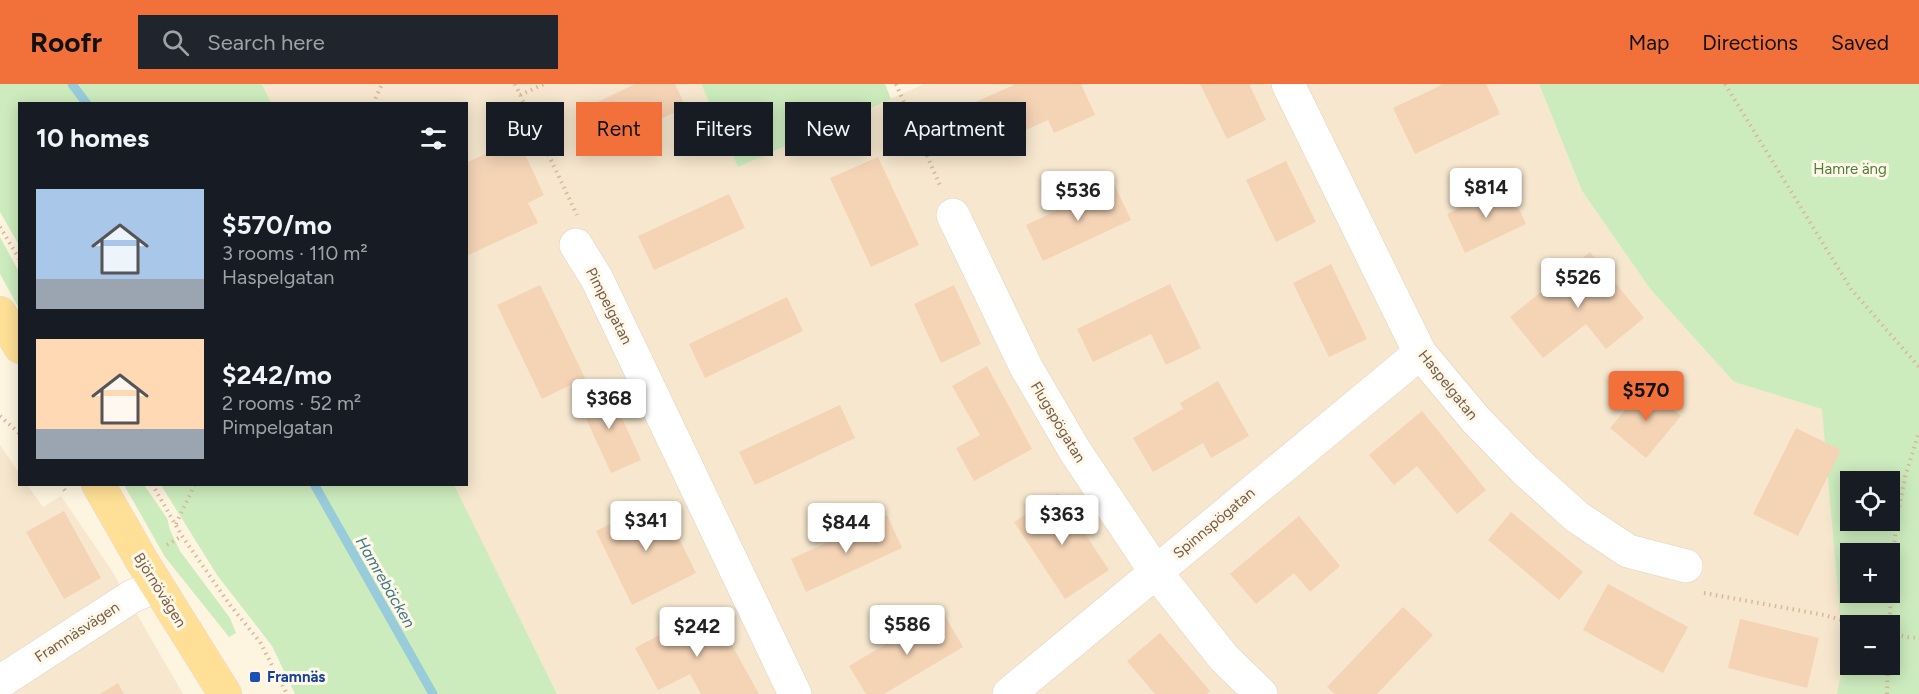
<!DOCTYPE html>
<meta charset="utf-8">
<style>
:root{--surface:#171b24;--page:#20242c;--text:#f1f3f6;--muted:#9ea1a6;--accent:#f2713b}
body{margin:0;font-family:Figtree,sans-serif;background:var(--page);color:var(--text);height:100vh;display:flex;flex-direction:column;font-size:22px;white-space:nowrap}
*{box-sizing:border-box;margin:0}
p{font-size:20px;color:var(--muted)}
.icon{flex:none;width:33px;height:33px;fill:none;stroke:currentColor;stroke-width:2;stroke-linecap:round;stroke-linejoin:round}
.map{position:relative;flex:1;overflow:hidden}
.side{position:absolute;left:18px;top:18px;width:450px;height:384px;display:flex;flex-direction:column;background:var(--surface);border-radius:0px;box-shadow:0 3px 15px #0003}
.side>*{flex:none}
.top-card{position:absolute;left:486px;top:18px;width:570px;height:54px;display:flex;gap:12px}
.fabs{position:absolute;left:1840px;top:387px;display:grid;gap:12px}
.fabs a{display:grid;place-items:center;width:60px;height:60px;border-radius:0px;background:var(--surface);box-shadow:0 3px 15px #0003;font-size:30px}
.price{position:absolute;translate:-50% -51px;padding:0 14px;border-radius:6px;background:#fff;color:#222;font-size:20px;line-height:39px;filter:drop-shadow(0 2px 3px #0008)}
.price::after{content:'';position:absolute;left:50%;top:36px;width:18px;height:14px;margin-left:-9px;background:inherit;clip-path:polygon(0 0,100% 0,50% 100%)}
.price.selected{background:var(--accent);color:#111}
ul{padding:0;list-style:none}
li{display:flex;align-items:center;gap:18px;height:150px;padding:0 18px}
li span{display:grid;place-items:center;flex:none;width:168px;height:120px;border-radius:0px;color:#555}
li>.icon{margin-inline-start:auto}
span .icon{width:72px;height:72px;fill:#fffc;stroke-width:1}
li b{font-size:26px}
h2{display:flex;justify-content:space-between;align-items:center;height:72px;padding:0 18px;font-size:26px}
.pill{padding:0 21px;border-radius:0px;background:var(--surface);box-shadow:0 3px 15px #0003;font-size:21px;line-height:54px}
.pill.selected{background:var(--accent);color:#111}
header{display:flex;align-items:center;gap:36px;box-sizing:border-box;height:84px;padding:0 30px;background:var(--accent);color:#111}
header strong{font-size:28px}
nav{display:flex;gap:33px;margin-inline-start:auto;font-size:21px}
.search{width:420px;height:54px;background:var(--page);display:flex;align-items:center;gap:15px;box-sizing:border-box;padding:0 21px;border-radius:0px;color:var(--muted);font-size:22px}
.map>svg:first-child{display:block}
</style>
<header>
<strong>Roofr</strong>
<div class="search"><svg class="icon" aria-label="search" viewBox="0 0 24 24"><circle cx="10" cy="10" r="6"/><path d="M15 15l6 6"/></svg>Search here</div>
<nav><a>Map</a><a>Directions</a><a>Saved</a></nav>
</header>
<div class="map">
<svg width="1919" height="610" viewBox="0 0 1919 610">
<rect width="100%" height="100%" fill="#fef5e0"/>
<!-- residential -->
<g fill="#f6e7ce" fill-rule="evenodd">
<path d="M262 0H701L738 82 924 0H1539L1582 107 1651 206 1734 298 1919 354V610H557L453 401 466 400V20L271 19ZM1851 398H1890V436H1851ZM1851 470H1890V508H1851ZM1851 542H1890V580H1851Z"/>
<path d="M0 361 19 389 20 400 27 401 43 423 61 412 112 487 183 610H0Z"/>
</g>
<!-- green -->
<g fill="#cdecbe" fill-rule="evenodd">
<path d="M0 0H262L271 19 20 20 19 161 0 128Z"/>
<path d="M701 0H885L891 15 738 83Z"/>
<path d="M1539 0H1919V610H1837L1844 576 1822 325 1734 298 1651 206 1582 107ZM1851 398H1890V436H1851ZM1851 470H1890V508H1851ZM1851 542H1890V580H1851Z"/>
<path d="M0 153 19 188V224L0 190Z"/>
<path d="M124 401H144L167 434 170 446 180 467 230 534 236 549 229 553 165 473Z"/>
<path d="M161 401H454L557 610H295L272 562 217 491Z"/>
</g>
<g fill="none" stroke-linecap="round" stroke-linejoin="round">
<!-- stream -->
<g stroke="#99ccdb" stroke-width="9">
<path d="M72 0 87 20"/>
<path d="M314 400 433 610"/>
</g>
</g>
<!-- building -->
<g fill="#f5d4b6">
<path d="M635 0H675L686 23 595 66 577 28Z"/>
<path d="M1016 0H1081L1095 31 1054 49 1048 36 990 62 971 20Z"/>
<path d="M1200 0H1249L1266 36 1227 55Z"/>
<path d="M1444 0H1486L1500 30 1415 70 1393 24Z"/>
<path d="M518 55 544 111 528 119 538 139 466 172V79Z"/>
<path d="M878 73 919 161 871 183 830 94Z"/>
<path d="M1286 77 1316 138 1276 158 1246 96Z"/>
<path d="M1114 100 1131 136 1043 177 1026 141Z"/>
<path d="M1508 101 1526 140 1465 169 1447 130Z"/>
<path d="M729 110 745 144 654 186 638 152Z"/>
<path d="M1590 168 1644 234 1606 265 1586 240 1543 274 1510 233Z"/>
<path d="M1331 180 1367 255 1329 273 1293 199Z"/>
<path d="M1170 200 1201 264 1166 281 1151 250 1093 278 1077 245Z"/>
<path d="M540 201 585 294 542 315 497 221Z"/>
<path d="M954 201 981 260 941 279 914 220Z"/>
<path d="M787 213 803 247 705 294 689 260Z"/>
<path d="M987 282 1032 365 974 397 956 364 980 351 952 302Z"/>
<path d="M1218 297 1249 352 1211 374 1203 359 1153 388 1133 354 1183 325 1180 319Z"/>
<path d="M1645 302 1681 332 1646 374 1610 344Z"/>
<path d="M608 303 641 376 611 389 578 317Z"/>
<path d="M840 321 855 354 755 401 739 368Z"/>
<path d="M1422 327 1486 406 1457 430 1417 382 1394 401 1369 371Z"/>
<path d="M1796 344 1841 366 1798 452 1753 430Z"/>
<path d="M1058 409 1109 486 1065 515 1014 438Z"/>
<path d="M660 416 696 489 632 521 596 447Z"/>
<path d="M64 427 101 494 64 515 26 448Z"/>
<path d="M1511 428 1583 488 1559 516 1488 456Z"/>
<path d="M887 431 902 464 806 508 791 475Z"/>
<path d="M1299 432 1340 482 1310 508 1294 489 1256 520 1230 490Z"/>
<path d="M1608 500 1688 543 1663 589 1583 546Z"/>
<path d="M711 523 734 565 759 610H701L690 590 658 606 635 564Z"/>
<path d="M1403 523 1433 551 1377 610H1335L1327 603Z"/>
<path d="M942 527 963 563 884 610H866L849 582Z"/>
<path d="M1740 535 1819 554 1807 604 1728 584Z"/>
<path d="M1160 549 1210 607 1207 610H1155L1127 577Z"/>
<path d="M118 599 124 610H100Z"/>
</g>
<g fill="none" stroke-linecap="round" stroke-linejoin="round">
<!-- minor casing -->
<g stroke="#e3d1bb" stroke-width="34">
<g id="minor">
<path d="M1288 0 1420 269 1476 336 1525 386 1577 433 1628 467 1686 482"/>
<path d="M953 131 1026 283 1075 367 1155 487 1224 574 1261 610"/>
<path d="M576 161 597 195 795 610"/>
<path d="M0 598 131 513 157 501"/>
<path d="M1009 610 1420 269"/>
</g>
</g>
<!-- major casing -->
<g stroke="#e1dbd6" stroke-width="34">
<g id="major">
<path d="M0 229 20 263"/>
<path d="M98 400 142 477 225 610"/>
</g>
</g>
<!-- path -->
<g stroke="#dab799" stroke-width="4" stroke-dasharray="1.5 4.5" stroke-linecap="butt">
<path d="M515 0 577 131"/>
<path d="M896 0 941 104"/>
<path d="M1725 0 1851 205 1919 283"/>
<path d="M520 11 544 0"/>
<path d="M373 20 382 0"/>
<path d="M0 143 20 176"/>
<path d="M0 332 20 350"/>
<path d="M61 400 66 408"/>
<path d="M152 400 182 452 230 521 260 558 287 610"/>
<path d="M176 440 195 400"/>
<path d="M167 461 182 452"/>
<path d="M1704 509 1824 531 1863 542"/>
<path d="M1889 542 1896 439 1905 393 1919 348"/>
<path d="M1890 549 1907 553 1919 554"/>
<path d="M1887 610 1888 580"/>
</g>
<!-- minor -->
<use href="#minor" stroke="#fff" stroke-width="33"/>
<!-- major -->
<use href="#major" stroke="#ffe096" stroke-width="33"/>
</g>
<!-- markers -->
<rect fill="#1a4fb4" stroke="#fff8e8" stroke-width="2" x="249" y="587" width="12" height="12" rx="3"/>
<g text-anchor="middle" stroke-width="6" stroke-linejoin="round" paint-order="stroke">
<!-- park labels -->
<g font-size="15" fill="#4c7e3c" stroke="#fff8e8">
<text x="1850" y="90">Hamre äng</text>
</g>
<!-- street labels -->
<g font-size="15" fill="#775b46" stroke="#fff8e8">
<text transform="translate(609 222) rotate(63)" y="5">Pimpelgatan</text>
<text transform="translate(1448 301) rotate(51)" y="5">Haspelgatan</text>
<text transform="translate(1058 338) rotate(59)" y="5">Flugspögatan</text>
<text transform="translate(1214 439) rotate(-40)" y="5">Spinnspögatan</text>
<text transform="translate(160 506) rotate(58)" y="5">Björnövägen</text>
<text transform="translate(77 548) rotate(-33)" y="5">Framnäsvägen</text>
</g>
<!-- transit labels -->
<g font-size="15" font-weight="bold" fill="#164399" stroke="#fff8e8" text-anchor="start">
<text x="267" y="598">Framnäs</text>
</g>
<!-- water labels -->
<g font-size="16" font-style="italic" fill="#3d7a8c" stroke="#fff8e8">
<text transform="translate(386 498) rotate(60)" y="6">Hamrebäcken</text>
</g>
</g>
</svg>
<div class="fabs">
<a><svg class="icon" aria-label="locate" viewBox="0 0 24 24"><circle cx="12" cy="12" r="6"/><path d="M12 2v4M12 18v4M2 12h4M18 12h4"/></svg></a>
<a>+</a>
<a>−</a>
</div>
<b class="price" style="left:1486px;top:135px">$814</b>
<b class="price" style="left:1078px;top:138px">$536</b>
<b class="price" style="left:1578px;top:225px">$526</b>
<b class="price selected" style="left:1646px;top:338px">$570</b>
<b class="price" style="left:609px;top:346px">$368</b>
<b class="price" style="left:1062px;top:462px">$363</b>
<b class="price" style="left:646px;top:468px">$341</b>
<b class="price" style="left:846px;top:470px">$844</b>
<b class="price" style="left:907px;top:572px">$586</b>
<b class="price" style="left:697px;top:574px">$242</b>
<div class="top-card">
<a class="pill">Buy</a>
<a class="pill selected">Rent</a>
<a class="pill">Filters</a>
<a class="pill">New</a>
<a class="pill">Apartment</a>
</div>
<section class="side">
<h2>10 homes<svg class="icon" aria-label="filters" viewBox="0 0 24 24"><path d="M4 7h16M4 17h16"/><circle cx="9" cy="7" r="2"/><circle cx="15" cy="17" r="2"/></svg></h2>
<ul>
<li><span style="background:linear-gradient(#a9c7e8 75%,#9aa5b1 0)"><svg class="icon" aria-label="home" viewBox="0 0 24 24"><path d="M3 11l9-7 9 7M6 9v11h12V9"/></svg></span><div><b>$570/mo</b><p>3 rooms · 110 m²</p><p>Haspelgatan</p></div></li>
<li><span style="background:linear-gradient(#ffd9b3 75%,#9aa5b1 0)"><svg class="icon" aria-label="home" viewBox="0 0 24 24"><path d="M3 11l9-7 9 7M6 9v11h12V9"/></svg></span><div><b>$242/mo</b><p>2 rooms · 52 m²</p><p>Pimpelgatan</p></div></li>
</ul>
</section>
</div>
